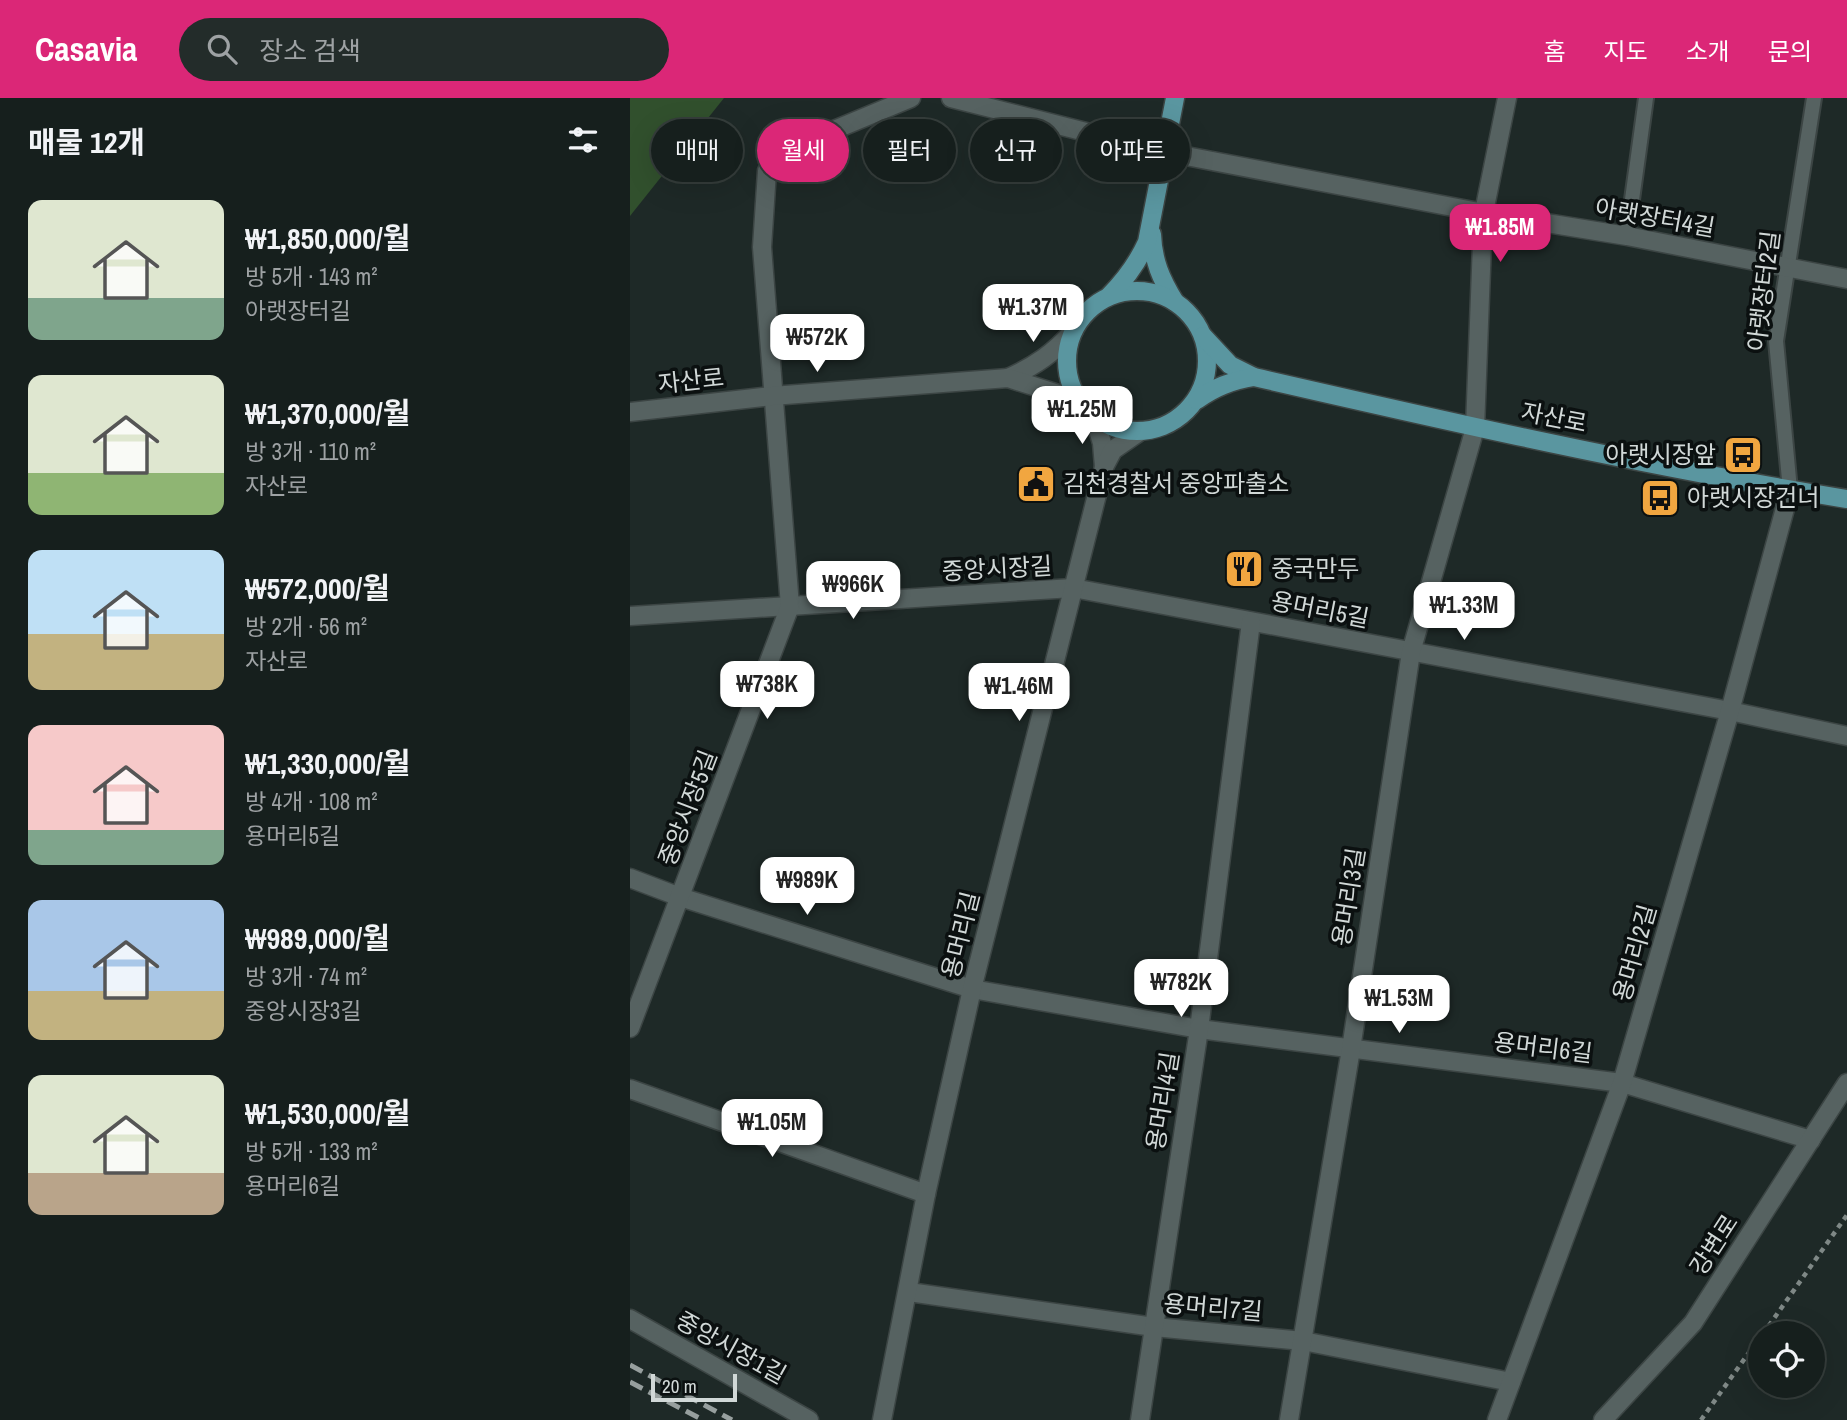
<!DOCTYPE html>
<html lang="ko">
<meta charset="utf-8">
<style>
:root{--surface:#161f1d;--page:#232c2a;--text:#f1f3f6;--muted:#9ea2a4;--line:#353d3b;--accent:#db2777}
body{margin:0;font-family:"Archivo Narrow","Noto Sans KR",sans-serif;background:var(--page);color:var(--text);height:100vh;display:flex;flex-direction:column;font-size:26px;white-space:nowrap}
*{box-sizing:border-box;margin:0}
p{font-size:23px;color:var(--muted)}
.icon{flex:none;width:38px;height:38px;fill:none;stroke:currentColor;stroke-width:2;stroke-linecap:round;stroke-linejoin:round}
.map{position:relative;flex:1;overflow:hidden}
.drawer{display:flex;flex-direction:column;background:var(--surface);width:630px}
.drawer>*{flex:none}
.banner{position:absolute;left:21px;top:21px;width:665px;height:63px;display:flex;gap:14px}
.buttons{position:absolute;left:1118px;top:1223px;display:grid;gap:14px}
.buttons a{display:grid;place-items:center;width:77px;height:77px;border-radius:50%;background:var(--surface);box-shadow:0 7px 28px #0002,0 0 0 2px var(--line);font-size:35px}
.scale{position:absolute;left:21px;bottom:18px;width:86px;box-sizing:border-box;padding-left:7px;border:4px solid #d1d8d7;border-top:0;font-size:19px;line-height:24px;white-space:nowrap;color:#d1d8d7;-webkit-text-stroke:5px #0b1010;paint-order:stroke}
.price{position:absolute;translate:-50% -60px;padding:0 16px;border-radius:14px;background:#fff;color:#222;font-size:23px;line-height:46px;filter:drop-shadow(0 2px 4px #0008)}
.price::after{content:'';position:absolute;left:50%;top:42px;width:21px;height:16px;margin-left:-10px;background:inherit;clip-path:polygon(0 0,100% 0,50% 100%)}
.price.on{background:var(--accent);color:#fff}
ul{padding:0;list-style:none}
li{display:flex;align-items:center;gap:21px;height:175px;padding:0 28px}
li span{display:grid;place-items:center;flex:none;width:196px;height:140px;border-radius:14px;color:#555}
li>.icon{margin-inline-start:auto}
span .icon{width:84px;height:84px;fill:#fffc;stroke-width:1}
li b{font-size:30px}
h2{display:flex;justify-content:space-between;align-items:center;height:84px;padding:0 28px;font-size:30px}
.chip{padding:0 24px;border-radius:32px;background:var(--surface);box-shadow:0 7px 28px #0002,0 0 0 2px var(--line);font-size:24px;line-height:63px}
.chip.on{background:var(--accent);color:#fff}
header{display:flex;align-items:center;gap:42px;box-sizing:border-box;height:98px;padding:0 35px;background:var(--accent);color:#fff}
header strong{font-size:33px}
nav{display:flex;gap:38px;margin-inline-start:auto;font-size:24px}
.search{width:490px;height:63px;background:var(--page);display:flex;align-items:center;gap:18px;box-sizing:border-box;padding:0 24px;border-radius:38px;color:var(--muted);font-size:26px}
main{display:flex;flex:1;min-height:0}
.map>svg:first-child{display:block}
</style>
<header>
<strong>Casavia</strong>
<div class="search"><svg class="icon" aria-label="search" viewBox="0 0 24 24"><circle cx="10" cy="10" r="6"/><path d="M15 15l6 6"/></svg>장소 검색</div>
<nav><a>홈</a><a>지도</a><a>소개</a><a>문의</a></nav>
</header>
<main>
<section class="drawer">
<h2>매물 12개<svg class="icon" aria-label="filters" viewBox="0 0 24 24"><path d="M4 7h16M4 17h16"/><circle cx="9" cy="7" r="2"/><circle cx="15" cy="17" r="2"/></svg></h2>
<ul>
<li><span style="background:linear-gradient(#dfe7d0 70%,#7fa58c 0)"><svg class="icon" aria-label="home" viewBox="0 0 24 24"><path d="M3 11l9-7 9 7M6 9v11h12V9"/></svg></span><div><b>₩1,850,000/월</b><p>방 5개 · 143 m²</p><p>아랫장터길</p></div></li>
<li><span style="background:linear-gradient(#dfe7d0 70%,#8fb573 0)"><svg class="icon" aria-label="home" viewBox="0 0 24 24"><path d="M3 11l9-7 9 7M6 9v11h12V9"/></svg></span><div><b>₩1,370,000/월</b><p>방 3개 · 110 m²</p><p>자산로</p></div></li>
<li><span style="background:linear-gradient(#bfe0f5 60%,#c2b280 0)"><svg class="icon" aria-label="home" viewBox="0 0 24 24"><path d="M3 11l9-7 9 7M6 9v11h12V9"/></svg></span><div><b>₩572,000/월</b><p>방 2개 · 56 m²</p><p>자산로</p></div></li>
<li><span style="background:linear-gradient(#f6c9c9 75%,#7fa58c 0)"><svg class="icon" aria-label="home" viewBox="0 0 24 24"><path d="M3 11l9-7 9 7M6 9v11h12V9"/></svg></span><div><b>₩1,330,000/월</b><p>방 4개 · 108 m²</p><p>용머리5길</p></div></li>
<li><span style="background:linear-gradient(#a9c7e8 65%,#c2b280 0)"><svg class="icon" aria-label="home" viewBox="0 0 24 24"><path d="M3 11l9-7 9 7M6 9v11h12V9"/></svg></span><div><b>₩989,000/월</b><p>방 3개 · 74 m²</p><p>중앙시장3길</p></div></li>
<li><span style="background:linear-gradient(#dfe7d0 70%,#b9a48a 0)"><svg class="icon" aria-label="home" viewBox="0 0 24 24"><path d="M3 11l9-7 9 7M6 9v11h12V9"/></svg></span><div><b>₩1,530,000/월</b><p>방 5개 · 133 m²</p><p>용머리6길</p></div></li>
</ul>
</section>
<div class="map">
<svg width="1217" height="1322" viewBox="0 0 1217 1322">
<rect width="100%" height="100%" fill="#1e2927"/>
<!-- green -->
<path fill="#31502d" d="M0 0H94L0 118Z"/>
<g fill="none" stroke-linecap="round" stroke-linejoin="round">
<!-- service casing -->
<g stroke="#3c4544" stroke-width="18">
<g id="service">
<path d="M997 138 1016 0"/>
<path d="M1160 392 1146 243 1184 0"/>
</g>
</g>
<!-- minor casing -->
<g stroke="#3c4544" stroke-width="21">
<g id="minor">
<path d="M321 0 535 54 854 115 997 138 1217 181"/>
<path d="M464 319 472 345 474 369"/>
<path d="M0 518 443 490 1100 613 1217 638"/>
<path d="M0 780 50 799 342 891 569 931 992 985 1181 1042"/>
<path d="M0 930 160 508 132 149 137 73 192 37 281 0"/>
<path d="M0 991 296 1096"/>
<path d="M279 1194 524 1229 673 1243 881 1284"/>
<path d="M0 1221 179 1322"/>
<path d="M252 1322 296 1096 342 891 474 369 483 352 509 334"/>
<path d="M510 1322 569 931 621 524"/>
<path d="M659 1322 721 951 781 554 845 330 853 119 877 0"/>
<path d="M867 1322 992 985 1100 613 1160 392"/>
</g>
</g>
<!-- tertiary casing -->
<g stroke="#3c4544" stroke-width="21">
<g id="tertiary">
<path d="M378 280C405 268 424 255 444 232"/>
<path d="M0 314 142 298 378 280 447 302"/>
<path d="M973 1322 1063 1225 1217 985"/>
</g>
</g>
<!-- primary casing -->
<g stroke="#3c4544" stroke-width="21">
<g id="primary">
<path d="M522 136C523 163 531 181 545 204"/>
<circle cx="507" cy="263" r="70"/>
<path d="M479 198C496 181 507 166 517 144L545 0"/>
<path d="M573 238 600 267 624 279C820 324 1018 369 1217 401"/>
<path d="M567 302C585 289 601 283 624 279"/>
</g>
</g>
<!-- path -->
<g stroke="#7f8886" stroke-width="4.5" stroke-dasharray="5 5" stroke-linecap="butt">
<path d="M1133 1236 1217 1117"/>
<path d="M1071 1322 1130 1239"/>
</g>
<!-- service -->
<use href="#service" stroke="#566261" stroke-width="14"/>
<!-- minor -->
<use href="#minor" stroke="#566261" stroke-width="18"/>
<!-- tertiary -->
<use href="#tertiary" stroke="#566261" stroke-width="18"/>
<!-- primary -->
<use href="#primary" stroke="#5a96a0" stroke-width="18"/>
<!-- rail -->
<g stroke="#979f9e" stroke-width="5" stroke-dasharray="14 7" stroke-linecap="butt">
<path d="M0 1267 102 1322"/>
<path d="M0 1284 73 1322"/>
</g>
</g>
<!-- icons -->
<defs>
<g id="bus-square" transform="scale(2.0125)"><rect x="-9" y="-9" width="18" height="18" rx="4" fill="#f1a640" stroke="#0b1010"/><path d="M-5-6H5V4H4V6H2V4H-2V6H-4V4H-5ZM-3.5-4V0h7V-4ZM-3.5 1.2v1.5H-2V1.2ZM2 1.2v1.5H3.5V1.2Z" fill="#111"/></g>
<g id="civic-square" transform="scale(2.0125)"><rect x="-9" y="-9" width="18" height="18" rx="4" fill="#f1a640" stroke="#0b1010"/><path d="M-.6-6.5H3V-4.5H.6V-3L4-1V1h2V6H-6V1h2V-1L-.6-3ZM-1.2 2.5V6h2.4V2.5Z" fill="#111"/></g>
<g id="restaurant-square" transform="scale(2.0125)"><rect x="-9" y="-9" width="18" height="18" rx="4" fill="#f1a640" stroke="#0b1010"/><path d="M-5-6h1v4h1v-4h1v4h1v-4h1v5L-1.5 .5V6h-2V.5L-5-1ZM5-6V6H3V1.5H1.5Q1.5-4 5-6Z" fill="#111"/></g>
</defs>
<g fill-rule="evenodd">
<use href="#bus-square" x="1113" y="357"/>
<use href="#civic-square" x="406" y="386"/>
<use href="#bus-square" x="1030" y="400"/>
<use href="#restaurant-square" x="614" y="471"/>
</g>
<g text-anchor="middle" stroke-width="7" stroke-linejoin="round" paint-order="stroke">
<!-- street labels -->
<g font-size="24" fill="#d1d8d7" stroke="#0b1010">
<text transform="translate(1025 120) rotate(10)" y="8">아랫장터4길</text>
<text transform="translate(1134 193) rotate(-83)" y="8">아랫장터2길</text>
<text transform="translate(61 283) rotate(-6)" y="8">자산로</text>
<text transform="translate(924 320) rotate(11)" y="8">자산로</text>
<text transform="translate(367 471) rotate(-3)" y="8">중앙시장길</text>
<text transform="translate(690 512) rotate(11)" y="8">용머리5길</text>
<text transform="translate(58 710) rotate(-69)" y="8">중앙시장5길</text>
<text transform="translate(719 799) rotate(-81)" y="8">용머리3길</text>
<text transform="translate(331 837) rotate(-76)" y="8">용머리길</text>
<text transform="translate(1005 855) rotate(-74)" y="8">용머리2길</text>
<text transform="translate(913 950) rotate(7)" y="8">용머리6길</text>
<text transform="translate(533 1003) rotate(-81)" y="8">용머리4길</text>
<text transform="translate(1084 1147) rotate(-57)" y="8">강변로</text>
<text transform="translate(583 1210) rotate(5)" y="8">용머리7길</text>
<text transform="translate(101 1250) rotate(29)" y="8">중앙시장1길</text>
</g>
<!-- poi labels -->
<g font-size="24" fill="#d1d8d7" stroke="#0b1010" text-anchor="start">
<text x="1086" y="365" text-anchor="end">아랫시장앞</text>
<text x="433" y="394">김천경찰서 중앙파출소</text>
<text x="1057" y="408">아랫시장건너</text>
<text x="641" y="479">중국만두</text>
</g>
</g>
</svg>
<div class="buttons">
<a><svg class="icon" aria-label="locate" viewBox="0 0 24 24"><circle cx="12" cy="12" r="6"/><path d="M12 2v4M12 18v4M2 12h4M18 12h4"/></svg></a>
</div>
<div class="scale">20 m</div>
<b class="price on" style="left:870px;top:166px">₩1.85M</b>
<b class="price" style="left:403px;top:246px">₩1.37M</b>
<b class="price" style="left:187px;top:276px">₩572K</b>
<b class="price" style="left:452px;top:348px">₩1.25M</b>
<b class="price" style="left:223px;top:523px">₩966K</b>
<b class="price" style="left:834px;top:544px">₩1.33M</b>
<b class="price" style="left:137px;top:623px">₩738K</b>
<b class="price" style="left:389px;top:625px">₩1.46M</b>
<b class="price" style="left:177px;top:819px">₩989K</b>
<b class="price" style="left:551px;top:921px">₩782K</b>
<b class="price" style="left:769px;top:937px">₩1.53M</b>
<b class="price" style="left:142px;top:1061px">₩1.05M</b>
<div class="banner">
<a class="chip">매매</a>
<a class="chip on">월세</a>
<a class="chip">필터</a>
<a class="chip">신규</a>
<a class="chip">아파트</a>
</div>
</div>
</main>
